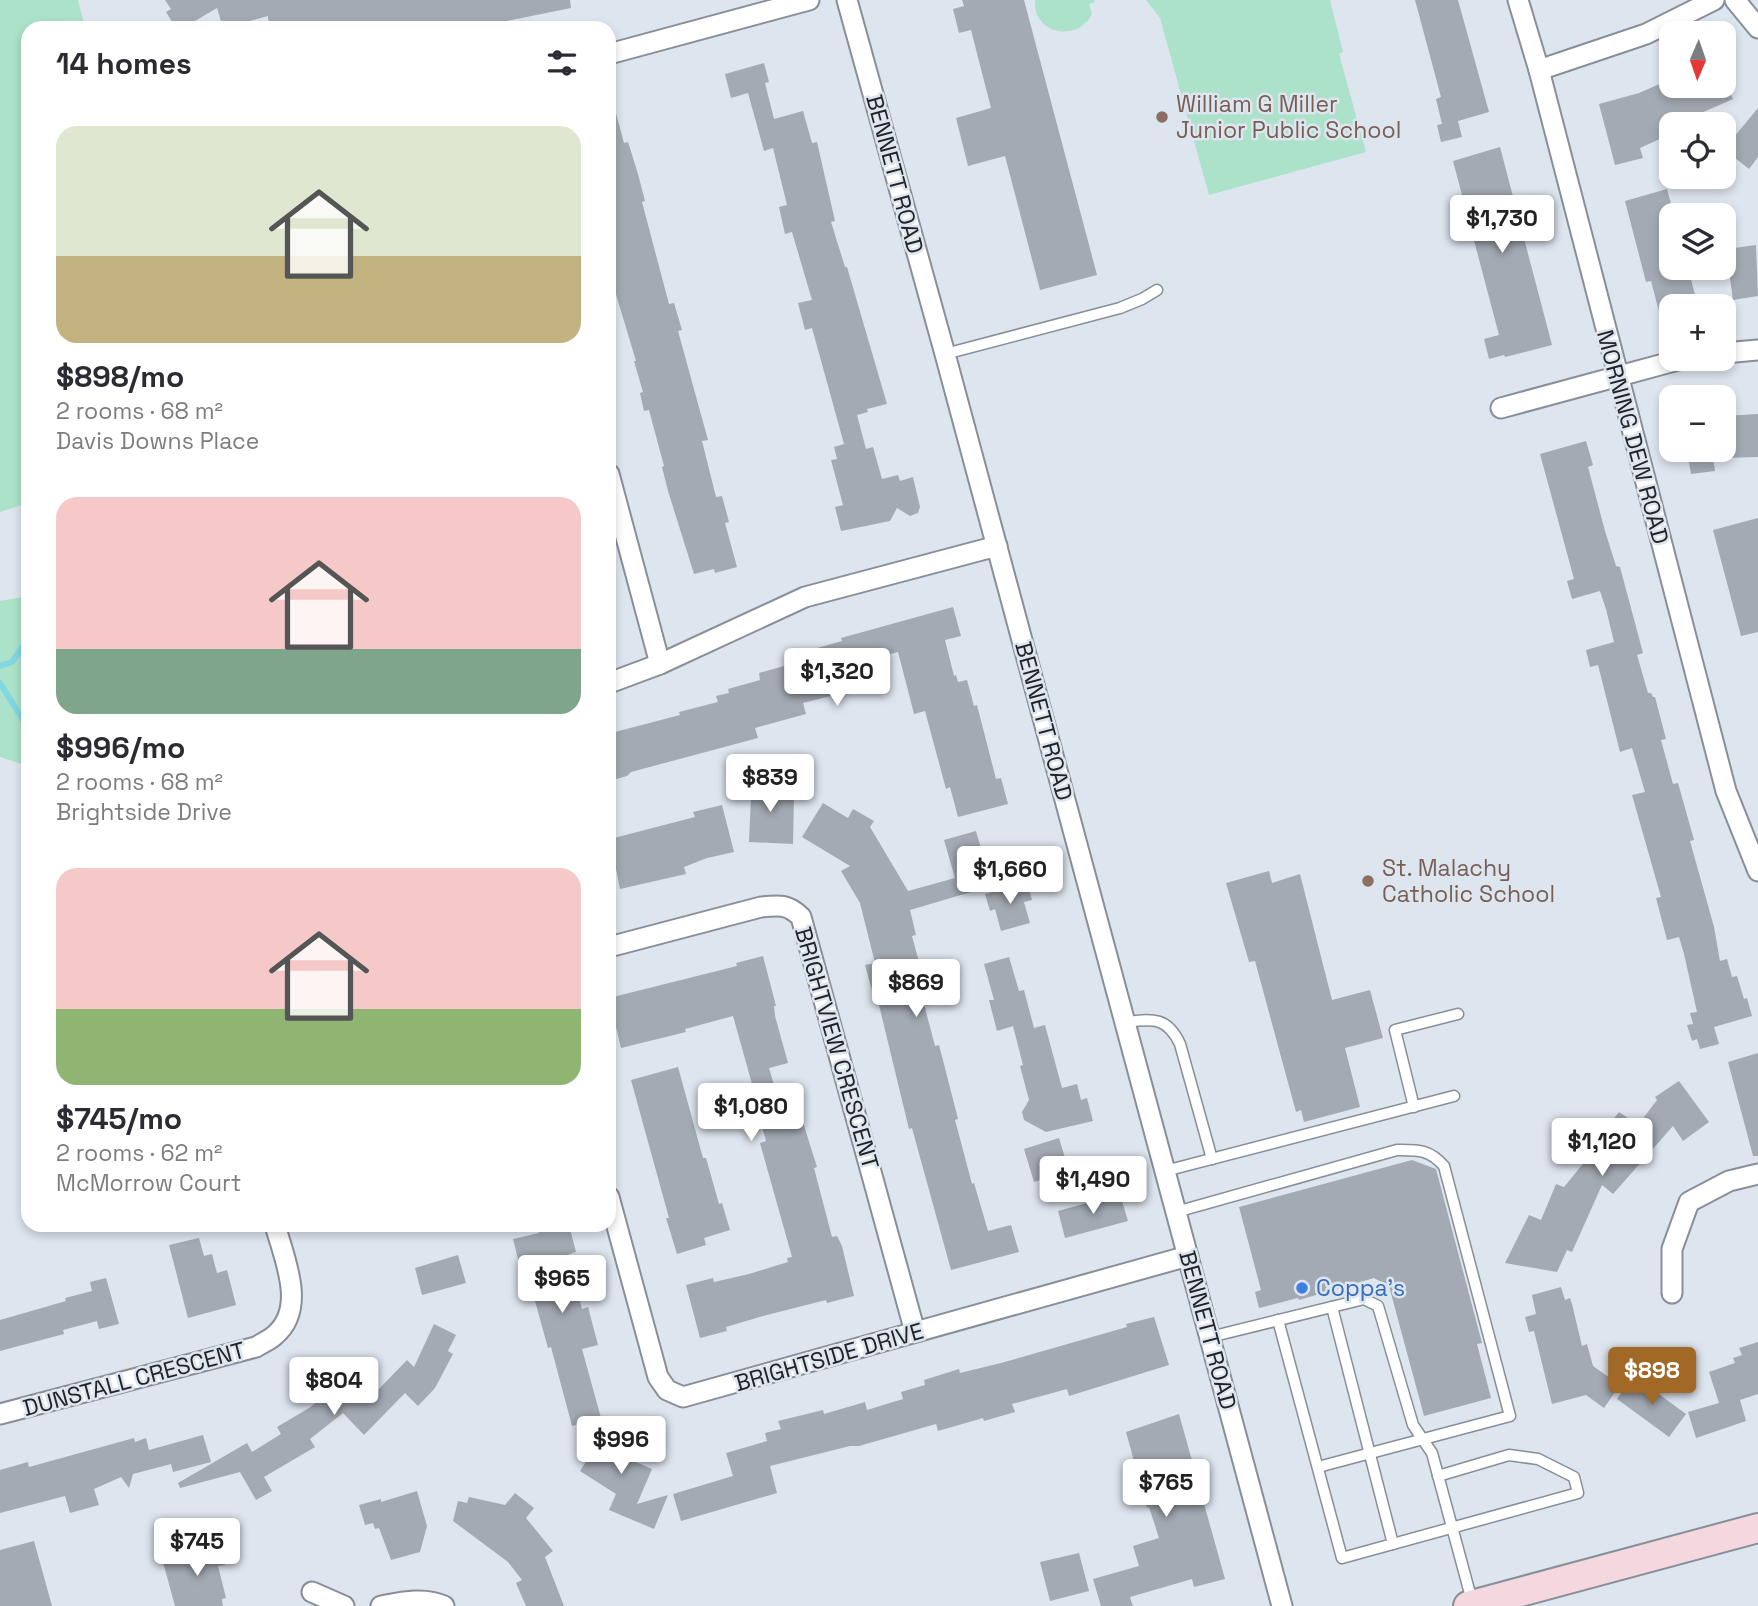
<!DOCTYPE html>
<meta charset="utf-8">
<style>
:root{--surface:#fff;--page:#f7f7f7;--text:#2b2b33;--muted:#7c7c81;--accent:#a16925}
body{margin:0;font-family:"Space Grotesk",sans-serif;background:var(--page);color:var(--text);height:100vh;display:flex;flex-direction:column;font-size:26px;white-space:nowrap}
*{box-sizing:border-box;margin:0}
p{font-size:23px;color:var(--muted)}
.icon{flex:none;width:38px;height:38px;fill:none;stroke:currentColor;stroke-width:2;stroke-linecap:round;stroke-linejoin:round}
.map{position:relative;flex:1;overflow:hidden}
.details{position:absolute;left:21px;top:21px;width:595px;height:1211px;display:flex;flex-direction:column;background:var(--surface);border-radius:21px;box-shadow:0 4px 10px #0003}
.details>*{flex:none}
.needle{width:46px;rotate:182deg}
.controls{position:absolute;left:1659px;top:21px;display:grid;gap:14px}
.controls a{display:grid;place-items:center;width:77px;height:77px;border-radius:14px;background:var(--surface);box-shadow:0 4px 10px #0003;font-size:35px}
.price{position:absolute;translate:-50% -60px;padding:0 16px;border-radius:7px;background:#fff;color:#222;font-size:23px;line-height:46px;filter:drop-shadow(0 2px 4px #0008)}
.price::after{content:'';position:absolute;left:50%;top:42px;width:21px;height:16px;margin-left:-10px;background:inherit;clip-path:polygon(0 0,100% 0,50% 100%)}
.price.selected{background:var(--accent);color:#fff}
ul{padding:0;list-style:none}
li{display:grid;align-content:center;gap:14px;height:371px;padding:0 35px}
li span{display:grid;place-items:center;height:217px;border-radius:21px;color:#555}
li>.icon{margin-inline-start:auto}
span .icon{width:126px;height:126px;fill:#fffc;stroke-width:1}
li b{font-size:30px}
h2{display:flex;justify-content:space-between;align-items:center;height:84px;padding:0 35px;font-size:30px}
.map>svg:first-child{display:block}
</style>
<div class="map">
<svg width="1758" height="1606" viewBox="0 0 1758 1606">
<rect width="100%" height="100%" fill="#dde5ef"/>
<!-- green -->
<g fill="#ace2c9">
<path d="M0 0H78L85 28H28V528L22 505 0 512Z"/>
<path d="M1035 0H1094L1095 2 1089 4 1092 14C1077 44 1032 33 1035 0Z"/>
<path d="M1146 0H1330L1343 52 1339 54 1366 152 1209 195 1160 18Z"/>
<path d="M28 596V766L0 757V601Z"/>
</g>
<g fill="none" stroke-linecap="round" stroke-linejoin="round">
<!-- stream -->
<g stroke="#82d8e1" stroke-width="6">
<path d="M0 666 12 662 28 639"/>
<path d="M0 683 25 723 28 724"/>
</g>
</g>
<!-- building -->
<g fill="#a3aab3">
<path d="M165 0H570L571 8 492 24 491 22 383 28 313 27 312 23 269 28 268 16 223 28 217 8 183 28H176L166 12 171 9Z"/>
<path d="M962 0H1024L1097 275 1040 290 1005 156 968 166 956 118 991 108 971 30 959 33 953 9 964 6Z"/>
<path d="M1415 0H1458L1489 112 1458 121 1462 137 1441 142 1437 125 1442 124 1436 99 1441 97Z"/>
<path d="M764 63 769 82 765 83 774 119 803 111 812 143 817 142 835 221 831 222 845 267H847L887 404 867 409 868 412 857 415 866 449 873 447 882 479 898 475 900 481 913 477 920 507 918 513 910 516 897 508 890 521 841 531 835 507 843 505 831 460 837 459 834 447 844 444 812 328 805 330 798 303 812 300 792 232 785 234 779 207 787 205 773 148 764 151 748 93 731 98 725 74Z"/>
<path d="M1671 79V86H1727L1733 99 1690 118 1693 124H1671V134L1640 148 1643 158 1615 165 1599 104 1639 93Z"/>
<path d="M614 106 624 143 628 142 638 174 645 201 642 202 669 304 674 303 682 330 678 331 708 440 702 441 716 497 722 496 729 522 725 523 737 567 715 573 714 569 694 574 668 491 662 467 664 466 649 410 644 411 640 393 643 392 634 361H636L609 271V107Z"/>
<path d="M1758 108V157L1749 169 1724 149Z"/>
<path d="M1500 147 1552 345 1505 357 1504 355 1489 359 1484 339 1499 335 1453 161Z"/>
<path d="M1667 189 1674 215H1671V268H1688L1698 306H1671V337L1666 338 1651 281 1646 282 1625 201Z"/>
<path d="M1756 245 1758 296 1733 300 1726 249Z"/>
<path d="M1758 414V457L1724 458V416Z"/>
<path d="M1586 441 1593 465 1588 467 1605 531 1616 566 1620 567 1643 653 1637 655 1648 693H1651L1653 697H1655L1666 739 1661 740 1673 784 1678 783 1694 840 1690 841 1714 927 1720 961 1727 959 1732 977 1737 976 1744 999 1747 998 1752 1016 1714 1027 1719 1044 1700 1049 1697 1039 1692 1041 1687 1025 1693 1024 1690 1013 1697 1012 1684 954 1679 937 1667 940 1656 898 1661 897 1632 795 1645 792 1632 748 1620 752 1598 665 1590 667 1586 650 1614 642 1606 609 1600 591 1572 599 1567 581 1574 579 1540 454Z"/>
<path d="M1687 450H1712L1715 471 1691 474Z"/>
<path d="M1758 518V632L1741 636 1713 530Z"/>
<path d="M953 607 961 636 945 640 954 676 956 675 958 682 967 680 974 706 977 705 996 779 1001 778 1008 804 958 817 950 787 946 789 925 711 914 714 898 652 837 669 840 681 831 684 834 695 803 703 806 714 755 728 758 738 631 772 627 776 609 781V732H615L680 715 679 712 718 702 716 696 729 693 728 689 760 680 759 673 798 662 796 654 842 641 841 638Z"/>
<path d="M752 775 771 776 770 796H794L793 844 749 842Z"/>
<path d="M823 803 848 818 853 809 874 821 870 827 908 891 955 878 944 840 976 831 983 855 978 857 988 887 910 910 916 935 912 936 926 988 920 989 935 1046 939 1045 946 1072 958 1119 955 1120 972 1184 974 1183 988 1231 1011 1225 1019 1252 951 1270 912 1128 909 1129 878 1001H875L865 965 875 963 860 903 841 871 850 866 802 837Z"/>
<path d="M722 805 734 852 707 858 684 867 686 874 620 889 610 839 695 817 693 812Z"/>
<path d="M1269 871 1272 883 1300 874 1332 1000 1370 990 1383 1038 1345 1048 1360 1107 1304 1122 1301 1110 1296 1112 1255 961 1249 962 1226 883Z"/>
<path d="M1027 883 1032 900 1024 902 1030 923 1001 931 995 909 990 911 985 894Z"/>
<path d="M763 956 776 1006H774L775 1016 788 1063 769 1068 779 1101 795 1097 817 1167 814 1168 832 1237 837 1236 842 1246 854 1296 827 1303 826 1300 763 1316 726 1327 727 1331 700 1338 686 1285 713 1278 714 1282 749 1274 788 1262 787 1258 792 1257 760 1143 766 1141 752 1091H754L733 1016 685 1029 686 1032 621 1048 609 998 737 966 736 963Z"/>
<path d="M1009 957 1019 991 1024 990 1034 1028 1045 1025 1062 1088 1077 1084 1081 1100 1087 1098 1093 1121 1046 1132 1024 1120 1022 1112 1029 1100 1020 1066 1023 1065 1013 1026 997 1031 989 1000H994L984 964Z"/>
<path d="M1758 1053V1156H1753L1728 1062Z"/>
<path d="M678 1067 703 1158H706L719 1204 722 1203 730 1230 704 1238 706 1245 677 1254 666 1218H669L631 1080Z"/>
<path d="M1679 1081 1709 1122 1683 1141 1673 1126 1613 1194 1602 1185 1572 1252 1567 1250 1557 1272 1505 1263 1529 1215 1541 1220 1556 1184 1564 1187 1610 1131 1607 1127 1619 1112 1638 1125 1657 1100 1655 1097Z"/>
<path d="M1059 1138 1069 1171 1034 1182 1024 1149Z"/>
<path d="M1412 1160 1436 1169 1482 1343 1477 1344 1491 1398 1424 1416 1389 1286 1374 1278 1299 1300 1298 1298 1259 1308 1255 1292 1261 1290 1239 1207Z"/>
<path d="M1120 1194 1128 1221 1065 1238 1058 1211Z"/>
<path d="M537 1225H569L576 1252 567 1255 582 1309 588 1307 598 1345 582 1349 601 1418 572 1426 551 1347 548 1348 535 1301 538 1300 529 1265 520 1267 513 1239 539 1233Z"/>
<path d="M199 1238 204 1256 212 1254 217 1273 227 1270 236 1305 188 1318 169 1245Z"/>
<path d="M458 1255 466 1283 422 1295 415 1268Z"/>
<path d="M106 1278 119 1324 99 1329 97 1321 63 1330 64 1334 0 1351V1320L66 1301 65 1298 92 1291 90 1282Z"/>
<path d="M1561 1287 1565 1300 1570 1298 1572 1304 1582 1346 1587 1344 1593 1366 1620 1385 1604 1408 1586 1395 1552 1404 1534 1331 1529 1332 1525 1317 1536 1314 1532 1295Z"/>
<path d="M1154 1317 1169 1365 1069 1396 1067 1389 1012 1404 1015 1412 984 1421 983 1418 938 1431 936 1424 859 1446H850L770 1466 777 1493 681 1521 673 1494 733 1476 726 1453 767 1441 765 1433 781 1429 778 1421 823 1410 824 1414 865 1402 867 1410 903 1399 901 1392 925 1385 924 1380 959 1369 960 1373 1001 1363 1127 1327 1126 1324Z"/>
<path d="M434 1324 456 1335 448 1351 453 1354 435 1388 418 1406 405 1393 364 1435 343 1413 310 1439 315 1447 264 1477 272 1491 256 1500 240 1472 180 1488 178 1483 247 1443 252 1452 281 1434 277 1427 309 1408 334 1389 339 1394 359 1374 377 1391 407 1360 414 1367Z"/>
<path d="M1758 1342V1394L1740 1400 1746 1421 1696 1438 1688 1412 1719 1403 1709 1372 1735 1363 1733 1358 1742 1355 1739 1348Z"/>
<path d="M1634 1376 1686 1414 1669 1437 1617 1399Z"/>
<path d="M1179 1414 1225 1579 1194 1587 1192 1579 1130 1597 1133 1606H1101L1093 1579 1139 1566 1133 1546 1159 1538 1149 1507 1147 1508 1126 1432Z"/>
<path d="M600 1421 632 1441 622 1456 652 1469 637 1504 668 1495 654 1529 609 1510 616 1494 580 1471 592 1452 587 1449 589 1446 586 1443Z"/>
<path d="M203 1435 211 1462 173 1472 171 1464 133 1474 129 1488 121 1477 94 1489 99 1505 70 1513 65 1496 0 1513V1470L28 1462 29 1467 134 1438 135 1442 146 1438 149 1450Z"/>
<path d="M417 1491 427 1526 420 1552 391 1560 379 1528 375 1529 373 1523 365 1525 359 1505 381 1499V1502Z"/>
<path d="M515 1493 534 1508 526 1518 553 1551 545 1557 564 1606H526L516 1583 522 1580 508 1562 453 1521 458 1501 467 1503 469 1497 505 1505Z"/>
<path d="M34 1541 52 1606H0V1550Z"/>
<path d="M219 1544 225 1565 218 1566 226 1598 222 1599 223 1606H175L163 1562Z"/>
<path d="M1079 1553 1089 1591 1050 1601 1040 1562Z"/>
</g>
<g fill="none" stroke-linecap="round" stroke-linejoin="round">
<!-- service casing -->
<g stroke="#888f98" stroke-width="13">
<g id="service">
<path d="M945 354 1120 308 1142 299 1157 290"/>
<path d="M1125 1022C1152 1019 1167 1016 1180 1044L1212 1159"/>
<path d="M1414 1107 1395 1030 1458 1014"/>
<path d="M1165 1171 1454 1096"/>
<path d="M1176 1212 1397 1150C1418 1150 1429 1149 1444 1166L1510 1416 1318 1467"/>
<path d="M1332 1307 1393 1544"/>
<path d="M1278 1320 1342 1558 1578 1493 1574 1477 1538 1459 1509 1455 1438 1476"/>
<path d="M1210 1337 1364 1299 1378 1306 1413 1425 1432 1453 1472 1601"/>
</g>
</g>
<!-- minor casing -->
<g stroke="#888f98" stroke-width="23">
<g id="minor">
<path d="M847 0 945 354 1282 1606"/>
<path d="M1518 0 1539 70 1726 791 1758 871"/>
<path d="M1735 0 1758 28"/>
<path d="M609 54 809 0"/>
<path d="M1539 70 1646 34 1714 0"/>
<path d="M1724 353 1758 350"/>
<path d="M1501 408 1682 359"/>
<path d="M609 474 660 664"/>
<path d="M609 683 660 664 805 597 997 546"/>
<path d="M609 947 761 907C779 905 788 904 801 917L915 1332"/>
<path d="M609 1197 658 1377 667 1390 683 1397 1188 1256"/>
<path d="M1672 1293V1249L1689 1202 1729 1181 1758 1174"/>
<path d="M0 1414 256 1347C262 1343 270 1340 275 1335 307 1308 284 1258 275 1225"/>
<path d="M312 1592 344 1606"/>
<path d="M381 1606C402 1602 424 1597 444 1606"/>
</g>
</g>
<!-- secondary casing -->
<g stroke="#888f98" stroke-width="32">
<path id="secondary" d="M1468 1606 1758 1528"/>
</g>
<!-- service -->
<use href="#service" stroke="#fff" stroke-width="10"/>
<!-- minor -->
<use href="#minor" stroke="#fff" stroke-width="19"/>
<!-- secondary -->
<use href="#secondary" stroke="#f4d7df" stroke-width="28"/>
</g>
<!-- markers -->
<g fill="#8d6e63" stroke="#dde5ef" stroke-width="2.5">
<circle cx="1162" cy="117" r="7"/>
<circle cx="1368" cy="881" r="7"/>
</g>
<circle fill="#3f7fe0" stroke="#dde5ef" stroke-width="2.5" cx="1302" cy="1288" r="7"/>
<g text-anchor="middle" stroke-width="5" stroke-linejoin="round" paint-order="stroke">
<!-- education labels -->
<g font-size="23" fill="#785e54" stroke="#dde5ef" text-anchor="start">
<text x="1176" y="112">William G Miller<tspan x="1176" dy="26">Junior Public School</tspan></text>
<text x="1382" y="876">St. Malachy<tspan x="1382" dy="26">Catholic School</tspan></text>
</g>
<!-- street labels -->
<g font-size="23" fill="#212327" stroke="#dde5ef">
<text transform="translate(895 174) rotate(75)" y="8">BENNETT ROAD</text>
<text transform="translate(1633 437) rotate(75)" y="8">MORNING DEW ROAD</text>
<text transform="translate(1044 721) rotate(75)" y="8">BENNETT ROAD</text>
<text transform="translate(837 1048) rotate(74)" y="8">BRIGHTVIEW CRESCENT</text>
<text transform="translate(1208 1330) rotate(75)" y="8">BENNETT ROAD</text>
<text transform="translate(829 1357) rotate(-16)" y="8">BRIGHTSIDE DRIVE</text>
<text transform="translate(134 1379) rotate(-15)" y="8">DUNSTALL CRESCENT</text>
</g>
<!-- shop labels -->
<g font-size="23" fill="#366cbe" stroke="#dde5ef" text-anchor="start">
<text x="1316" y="1296">Coppa's</text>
</g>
</g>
</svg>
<div class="controls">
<a><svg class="needle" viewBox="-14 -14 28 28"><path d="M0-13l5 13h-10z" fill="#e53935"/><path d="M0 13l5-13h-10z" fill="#7c7c81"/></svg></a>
<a><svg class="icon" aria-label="locate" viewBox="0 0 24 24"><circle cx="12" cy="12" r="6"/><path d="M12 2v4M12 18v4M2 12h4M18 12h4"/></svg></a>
<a><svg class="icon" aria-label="layers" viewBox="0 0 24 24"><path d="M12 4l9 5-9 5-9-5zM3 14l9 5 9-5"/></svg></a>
<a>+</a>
<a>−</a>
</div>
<b class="price" style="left:1502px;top:255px">$1,730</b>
<b class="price" style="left:837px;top:708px">$1,320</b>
<b class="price" style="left:770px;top:814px">$839</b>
<b class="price" style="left:1010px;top:906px">$1,660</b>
<b class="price" style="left:916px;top:1019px">$869</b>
<b class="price" style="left:751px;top:1143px">$1,080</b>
<b class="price" style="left:1602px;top:1178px">$1,120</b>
<b class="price" style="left:1093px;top:1216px">$1,490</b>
<b class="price" style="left:562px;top:1315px">$965</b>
<b class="price selected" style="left:1652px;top:1407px">$898</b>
<b class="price" style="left:334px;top:1417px">$804</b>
<b class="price" style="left:621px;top:1476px">$996</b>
<b class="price" style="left:1166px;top:1519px">$765</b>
<b class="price" style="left:197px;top:1578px">$745</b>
<section class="details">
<h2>14 homes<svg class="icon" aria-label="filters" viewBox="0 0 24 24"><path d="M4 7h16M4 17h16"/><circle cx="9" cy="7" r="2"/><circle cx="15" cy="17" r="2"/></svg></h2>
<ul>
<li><span style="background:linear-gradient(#dfe7d0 60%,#c2b280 0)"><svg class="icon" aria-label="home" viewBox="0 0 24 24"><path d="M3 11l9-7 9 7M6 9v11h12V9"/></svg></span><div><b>$898/mo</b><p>2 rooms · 68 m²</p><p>Davis Downs Place</p></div></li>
<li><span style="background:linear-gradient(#f6c9c9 70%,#7fa58c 0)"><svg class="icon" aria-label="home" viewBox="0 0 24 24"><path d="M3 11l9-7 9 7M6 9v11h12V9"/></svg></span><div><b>$996/mo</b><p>2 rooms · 68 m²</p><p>Brightside Drive</p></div></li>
<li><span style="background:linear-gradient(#f6c9c9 65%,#8fb573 0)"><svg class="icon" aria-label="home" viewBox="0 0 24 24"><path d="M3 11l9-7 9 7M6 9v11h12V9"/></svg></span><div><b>$745/mo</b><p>2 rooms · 62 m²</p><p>McMorrow Court</p></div></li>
</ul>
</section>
</div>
